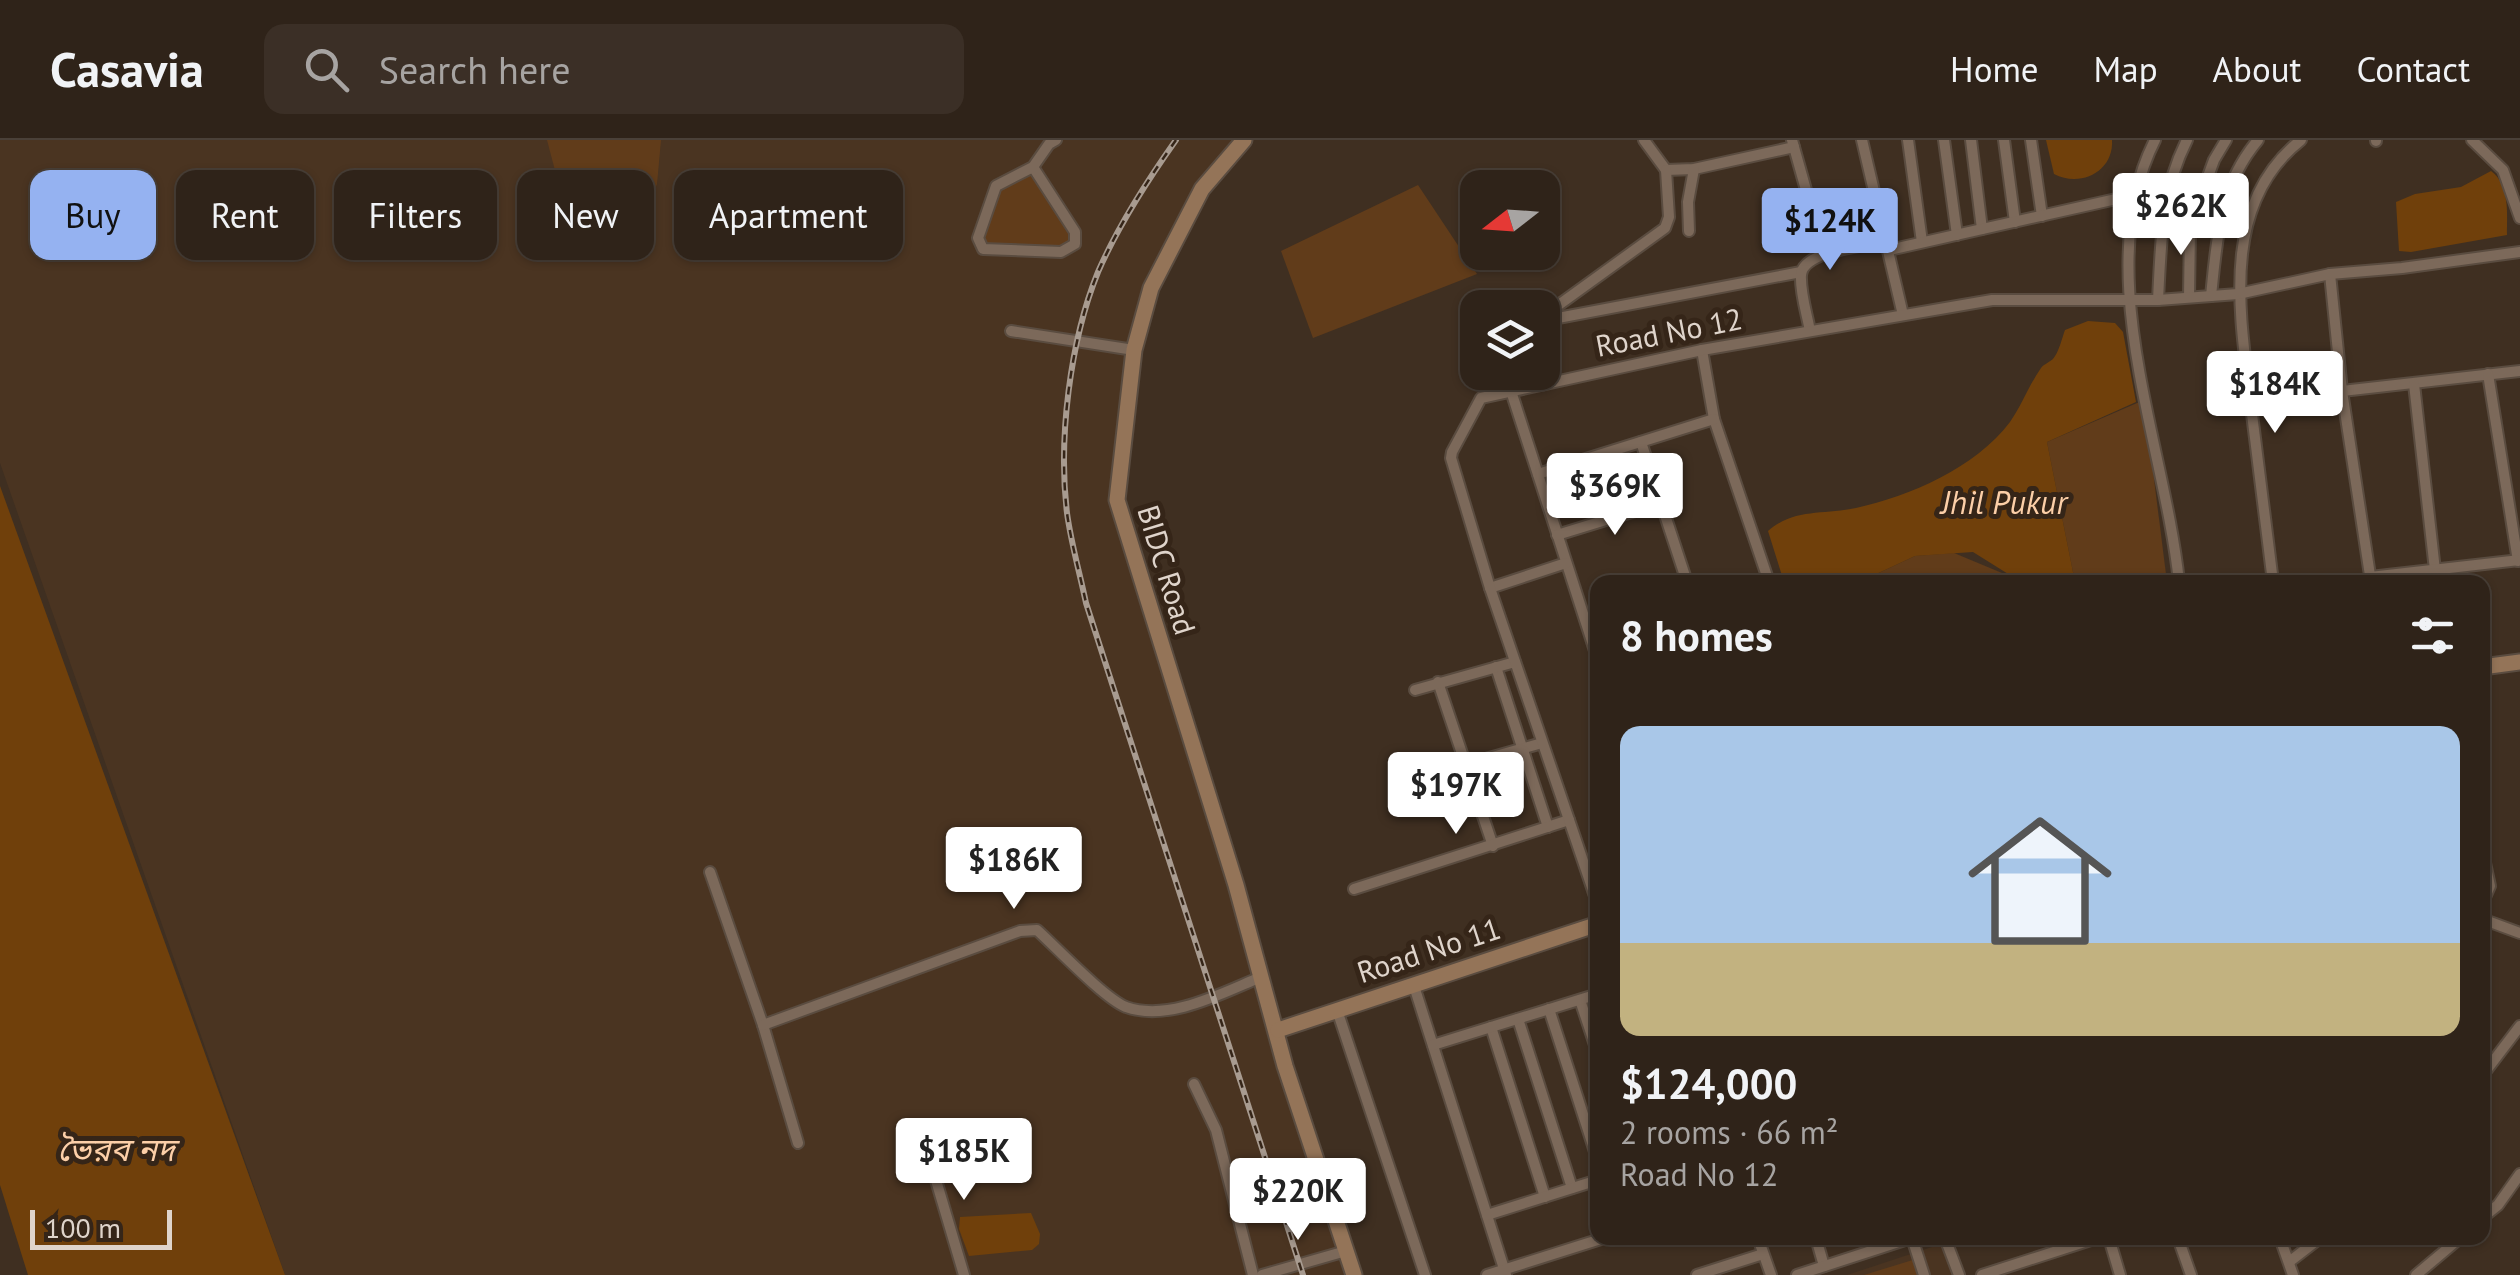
<!DOCTYPE html>
<meta charset="utf-8">
<style>
:root{--surface:#2f2319;--page:#3b2f26;--text:#f1f3f6;--muted:#a7a4a2;--line:#4a4038;--accent:#95b2f1}
body{margin:0;font-family:"PT Sans","Noto Sans Bengali",sans-serif;background:var(--page);color:var(--text);height:100vh;display:flex;flex-direction:column;font-size:38px;white-space:nowrap}
*{box-sizing:border-box;margin:0}
p{font-size:32px;color:var(--muted)}
.icon{flex:none;width:55px;height:55px;fill:none;stroke:currentColor;stroke-width:2;stroke-linecap:round;stroke-linejoin:round}
.map{position:relative;flex:1;overflow:hidden}
.drawer{position:absolute;left:1590px;top:435px;width:900px;height:670px;display:flex;flex-direction:column;background:var(--surface);border-radius:20px;box-shadow:0 2px 8px #0004,0 0 0 2px var(--line)}
.drawer>*{flex:none}
.guide{position:absolute;left:30px;top:30px;width:950px;height:90px;display:flex;gap:20px}
.needle{width:65px;rotate:253deg}
.controls{position:absolute;left:1460px;top:30px;display:grid;gap:20px}
.controls a{display:grid;place-items:center;width:100px;height:100px;border-radius:20px;background:var(--surface);box-shadow:0 2px 8px #0004,0 0 0 2px var(--line);font-size:50px}
.scale{position:absolute;left:30px;bottom:25px;width:142px;box-sizing:border-box;padding-left:10px;border:5px solid #dfd4cb;border-top:0;font-size:28px;line-height:35px;white-space:nowrap;color:#dfd4cb;-webkit-text-stroke:8px #352518;paint-order:stroke}
.price{position:absolute;translate:-50% -85px;padding:0 22px;border-radius:10px;background:#fff;color:#222;font-size:32px;line-height:65px;filter:drop-shadow(0 2px 5px #0008)}
.price::after{content:'';position:absolute;left:50%;top:60px;width:30px;height:22px;margin-left:-15px;background:inherit;clip-path:polygon(0 0,100% 0,50% 100%)}
.price.selected{background:var(--accent);color:#111}
ul{padding:0;list-style:none}
li{display:grid;align-content:center;gap:20px;height:530px;padding:0 30px}
li+li{border-top:2px solid var(--line)}
li span{display:grid;place-items:center;height:310px;border-radius:20px;color:#555}
li>.icon{margin-inline-start:auto}
span .icon{width:180px;height:180px;fill:#fffc;stroke-width:1}
li b{font-size:42px}
h2{display:flex;justify-content:space-between;align-items:center;height:120px;padding:0 30px;font-size:42px}
.pill{padding:0 35px;border-radius:20px;background:var(--surface);box-shadow:0 2px 8px #0004,0 0 0 2px var(--line);font-size:35px;line-height:90px}
.pill.selected{background:var(--accent);color:#111}
header{display:flex;align-items:center;gap:60px;box-sizing:border-box;height:140px;padding:0 50px;background:var(--surface);border-bottom:2px solid var(--line)}
header strong{font-size:48px}
nav{display:flex;gap:55px;margin-inline-start:auto;font-size:35px}
.search{width:700px;height:90px;background:var(--page);display:flex;align-items:center;gap:25px;box-sizing:border-box;padding:0 35px;border-radius:20px;color:var(--muted);font-size:38px}
.map>svg:first-child{display:block}
</style>
<header>
<strong>Casavia</strong>
<div class="search"><svg class="icon" aria-label="search" viewBox="0 0 24 24"><circle cx="10" cy="10" r="6"/><path d="M15 15l6 6"/></svg>Search here</div>
<nav><a>Home</a><a>Map</a><a>About</a><a>Contact</a></nav>
</header>
<div class="map">
<svg width="2520" height="1135" viewBox="0 0 2520 1135">
<rect width="100%" height="100%" fill="#3f2f21"/>
<!-- built -->
<g fill="#4a3421">
<path d="M0 0H1236L1193 51 1146 137 1129 213 1113 364 1124 411 1354 1135H285L0 323Z"/>
<path d="M1944 1103 1955 1135H1847Z"/>
</g>
<!-- green -->
<g fill="#613c1a">
<path d="M547 0H661L657 44 653 53 567 76Z"/>
<path d="M1033 27 1075 92 1070 109 981 106 994 50Z"/>
<path d="M1418 45 1477 134 1313 198 1281 111Z"/>
<path d="M2144 260 2167 442H2075L2047 302Z"/>
<path d="M1954 413 2014 438 2016 442H1868L1870 437 1915 416Z"/>
<path d="M1916 1119 1921 1135H1864Z"/>
</g>
<!-- water -->
<g fill="#70400b">
<path d="M2046 0H2112C2114 31 2081 48 2054 34Z"/>
<path d="M2491 31C2510 45 2507 73 2507 95L2411 112 2399 111 2396 62 2415 54 2461 47Z"/>
<path d="M2088 181 2115 183 2123 192 2136 262 2047 302 2075 442H2021L1973 412 1915 416 1870 437 1868 442H1784L1768 391C1794 368 1824 375 1856 368 1910 356 1975 328 2010 282 2022 265 2029 245 2041 228 2044 224 2050 222 2053 219 2059 212 2062 198 2065 190Z"/>
<path d="M0 346 285 1135H28L0 1045Z"/>
<path d="M1031 1073 1040 1094 1039 1104 1032 1110 969 1116 959 1089 960 1077Z"/>
</g>
<g fill="none" stroke-linecap="round" stroke-linejoin="round">
<!-- street casing -->
<g stroke="#5a4c40" stroke-width="14">
<g id="street">
<path d="M1644 0 1666 30 1694 29 1794 7"/>
<path d="M1792 0 1824 114"/>
<path d="M1862 0 1903 175"/>
<path d="M1908 0 1922 102"/>
<path d="M1944 0 1957 95"/>
<path d="M1971 0 1982 89"/>
<path d="M2004 0 2015 82"/>
<path d="M2031 0 2042 76"/>
<path d="M2155 0C2089 130 2165 305 2179 442"/>
<path d="M2376 0V1"/>
<path d="M2472 0 2503 30 2520 78"/>
<path d="M1033 27 1075 92V104L1061 112 983 109 978 98 996 46 1033 27 1049 4 1056 0"/>
<path d="M1689 91 1688 62 1694 29"/>
<path d="M1889 110 2134 55"/>
<path d="M2330 134 2342 251 2520 231"/>
<path d="M2211 156C2217 99 2219 46 2258 0"/>
<path d="M2189 157 2190 86 2214 20 2226 0"/>
<path d="M2158 160C2161 103 2161 51 2187 0"/>
<path d="M1542 177 1665 88 1669 77 1666 30"/>
<path d="M1542 181 1801 132"/>
<path d="M1542 189 1556 241"/>
<path d="M1011 191 1134 210"/>
<path d="M1810 191C1807 174 1800 153 1801 135 1803 110 1866 106 1887 101"/>
<path d="M1702 210 1714 279 1769 442"/>
<path d="M2488 234 2518 421"/>
<path d="M2414 244 2435 430"/>
<path d="M1511 251 1598 520"/>
<path d="M2342 251 2371 442"/>
<path d="M1641 302 1687 442"/>
<path d="M1538 334 1714 279"/>
<path d="M1557 395 1661 363"/>
<path d="M2370 437 2520 420"/>
<path d="M2273 442C2266 386 2259 330 2252 274 2241 181 2217 66 2301 0"/>
<path d="M1490 448 1566 423"/>
<path d="M1496 527 1548 687"/>
<path d="M1438 542 1493 706"/>
<path d="M1415 550 1515 522"/>
<path d="M1454 628 1542 603"/>
<path d="M2482 709 2490 746 2482 764"/>
<path d="M710 732 763 885 798 1003"/>
<path d="M1354 749 1569 680"/>
<path d="M1598 765 1490 448 1451 318 1452 312 1481 258 1702 210 1992 160H2158L2238 154 2330 134 2402 128 2520 112"/>
<path d="M2482 779 2520 793"/>
<path d="M1414 846 1506 1135"/>
<path d="M1580 860 1598 914"/>
<path d="M1549 869 1598 1021"/>
<path d="M1337 870 1425 1135"/>
<path d="M1518 879 1572 1048"/>
<path d="M763 885 1020 791 1037 790C1057 808 1104 858 1126 867 1169 882 1222 853 1261 837"/>
<path d="M1491 887 1545 1057"/>
<path d="M1433 905 1598 854"/>
<path d="M2482 936 2520 886"/>
<path d="M1194 944 1216 990 1253 1135"/>
<path d="M925 1003 964 1135"/>
<path d="M1487 1075 1598 1040"/>
<path d="M2482 1078 2498 1065 2520 1034"/>
<path d="M1758 1098 1771 1135"/>
<path d="M1816 1098 1824 1126"/>
<path d="M1912 1098 1924 1135"/>
<path d="M1945 1098 1959 1135"/>
<path d="M2109 1098 2120 1135"/>
<path d="M2178 1098 2191 1135"/>
<path d="M2280 1098 2293 1135"/>
<path d="M2289 1122 2320 1098"/>
<path d="M1262 1135 1346 1111"/>
<path d="M1487 1135 1604 1098"/>
<path d="M1697 1135 1763 1114"/>
<path d="M1797 1135 1911 1098"/>
<path d="M1982 1135 2097 1098"/>
<path d="M2416 1135 2460 1098"/>
</g>
</g>
<!-- secondary casing -->
<g stroke="#5a4c40" stroke-width="19">
<g id="secondary">
<path d="M1244 0 1202 49 1151 148 1134 210 1117 360 1236 745 1285 926 1354 1135"/>
<path d="M2482 527 2520 522"/>
<path d="M1278 890 1598 784"/>
</g>
</g>
<!-- street -->
<use href="#street" stroke="#7c695a" stroke-width="10"/>
<!-- secondary -->
<use href="#secondary" stroke="#947458" stroke-width="15"/>
<!-- rail casing -->
<g stroke="#a89b90" stroke-width="6">
<path id="rail" d="M1176 0C1147 41 1118 86 1098 132 1070 201 1058 299 1067 373 1071 403 1080 434 1086 463L1303 1135"/>
</g>
<!-- rail -->
<use href="#rail" stroke="#352518" stroke-width="2.5" stroke-dasharray="8" stroke-linecap="butt"/>
</g>
<g text-anchor="middle" stroke-width="10" stroke-linejoin="round" paint-order="stroke">
<!-- street labels -->
<g font-size="30" fill="#dfd4cb" stroke="#352518">
<text transform="translate(1669 193) rotate(-11)" y="10">Road No 12</text>
<text transform="translate(1166 430) rotate(73)" y="10">BIDC Road</text>
<text transform="translate(1429 811) rotate(-18)" y="10">Road No 11</text>
</g>
<!-- water labels -->
<g font-size="32" font-style="italic" fill="#fccfa8" stroke="#352518">
<text x="2004" y="374">Jhil Pukur</text>
<text x="116" y="1021">ভৈরব নদ</text>
</g>
</g>
</svg>
<div class="controls">
<a><svg class="needle" viewBox="-14 -14 28 28"><path d="M0-13l5 13h-10z" fill="#e53935"/><path d="M0 13l5-13h-10z" fill="#a7a4a2"/></svg></a>
<a><svg class="icon" aria-label="layers" viewBox="0 0 24 24"><path d="M12 4l9 5-9 5-9-5zM3 14l9 5 9-5"/></svg></a>
</div>
<div class="scale">100 m</div>
<b class="price" style="left:2181px;top:118px">$262K</b>
<b class="price selected" style="left:1830px;top:133px">$124K</b>
<b class="price" style="left:2275px;top:296px">$184K</b>
<b class="price" style="left:1615px;top:398px">$369K</b>
<b class="price" style="left:1456px;top:697px">$197K</b>
<b class="price" style="left:1014px;top:772px">$186K</b>
<b class="price" style="left:964px;top:1063px">$185K</b>
<b class="price" style="left:1298px;top:1103px">$220K</b>
<div class="guide">
<a class="pill selected">Buy</a>
<a class="pill">Rent</a>
<a class="pill">Filters</a>
<a class="pill">New</a>
<a class="pill">Apartment</a>
</div>
<section class="drawer">
<h2>8 homes<svg class="icon" aria-label="filters" viewBox="0 0 24 24"><path d="M4 7h16M4 17h16"/><circle cx="9" cy="7" r="2"/><circle cx="15" cy="17" r="2"/></svg></h2>
<ul>
<li><span style="background:linear-gradient(#a9c7e8 70%,#c2b280 0)"><svg class="icon" aria-label="home" viewBox="0 0 24 24"><path d="M3 11l9-7 9 7M6 9v11h12V9"/></svg></span><div><b>$124,000</b><p>2 rooms · 66 m²</p><p>Road No 12</p></div></li>
</ul>
</section>
</div>
